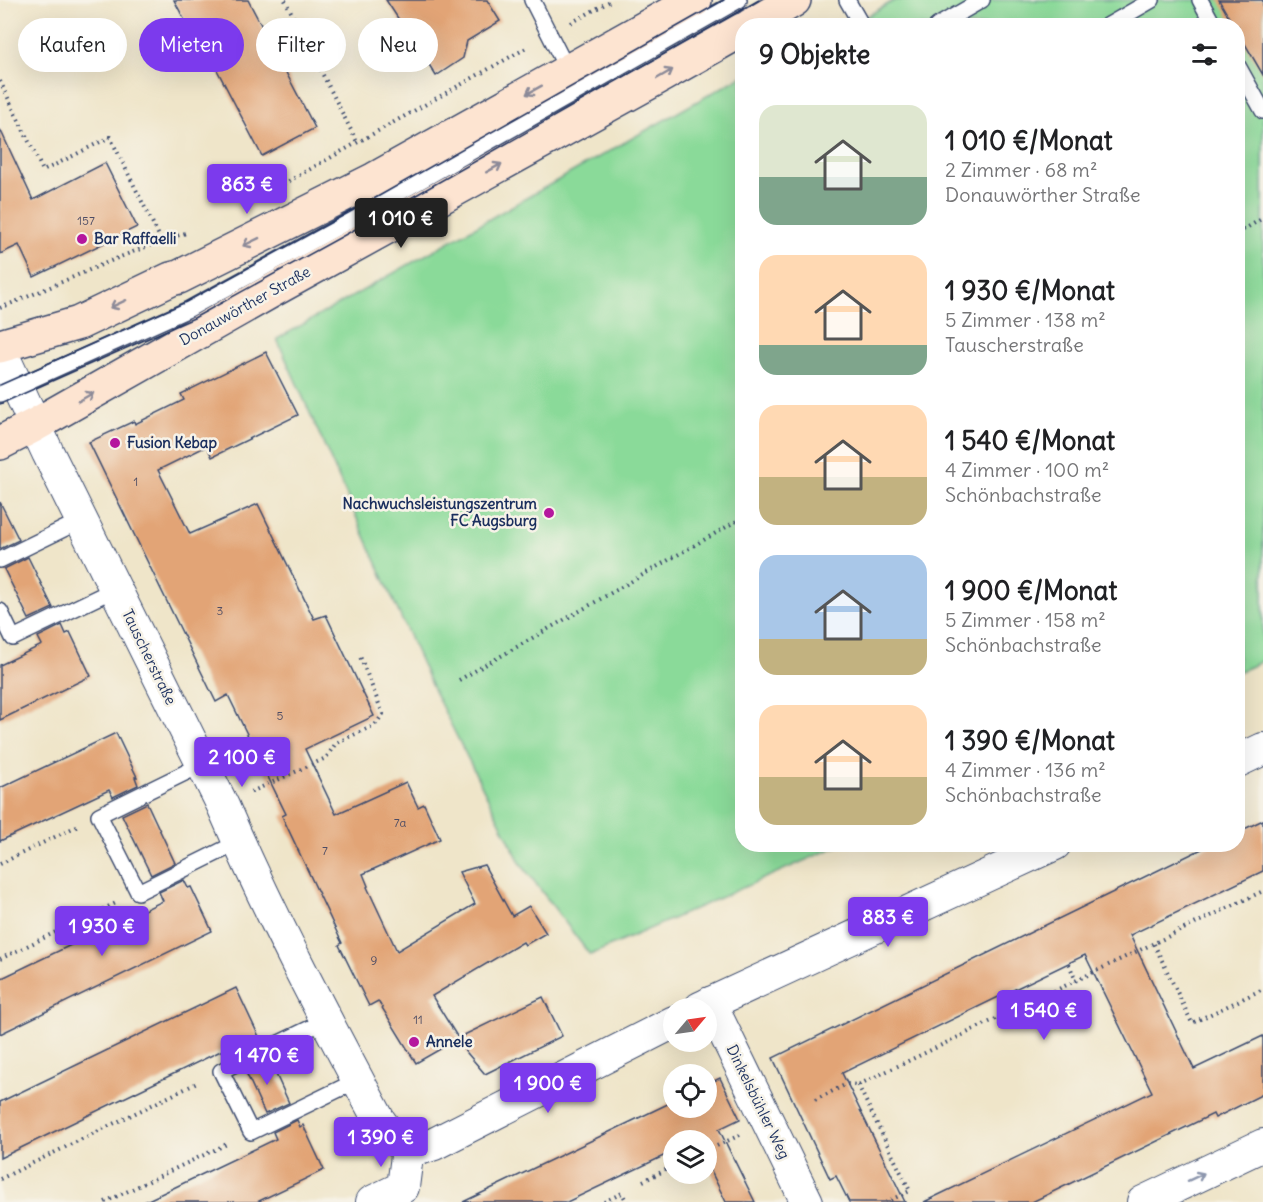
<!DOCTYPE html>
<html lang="de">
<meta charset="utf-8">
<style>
:root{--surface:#fff;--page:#f6f6f6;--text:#202124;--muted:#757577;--accent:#7c3aed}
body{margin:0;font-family:Delius,sans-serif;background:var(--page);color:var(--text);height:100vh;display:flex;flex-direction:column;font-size:22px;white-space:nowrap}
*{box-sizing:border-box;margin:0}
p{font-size:20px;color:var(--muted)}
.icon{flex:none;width:33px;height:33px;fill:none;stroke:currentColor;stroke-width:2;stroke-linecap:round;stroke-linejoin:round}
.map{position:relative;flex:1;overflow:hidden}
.details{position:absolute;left:735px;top:18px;width:510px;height:834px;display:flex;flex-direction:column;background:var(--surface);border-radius:24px;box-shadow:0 6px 24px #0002}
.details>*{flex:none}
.hud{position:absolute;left:18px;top:18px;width:570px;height:54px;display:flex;gap:12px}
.needle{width:39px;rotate:61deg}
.tools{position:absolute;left:663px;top:998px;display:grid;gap:12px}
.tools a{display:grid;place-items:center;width:54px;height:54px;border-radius:50%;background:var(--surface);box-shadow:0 6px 24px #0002;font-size:30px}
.price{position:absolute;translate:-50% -51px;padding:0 14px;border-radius:6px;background:var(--accent);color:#fff;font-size:20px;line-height:39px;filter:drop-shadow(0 2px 3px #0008)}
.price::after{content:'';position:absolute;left:50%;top:36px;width:18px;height:14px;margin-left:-9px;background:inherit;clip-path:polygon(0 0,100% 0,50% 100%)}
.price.active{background:#222;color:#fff}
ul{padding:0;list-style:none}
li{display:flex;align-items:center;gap:18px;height:150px;padding:0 24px}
li span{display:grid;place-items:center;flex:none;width:168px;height:120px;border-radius:18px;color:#555}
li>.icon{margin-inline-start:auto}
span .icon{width:72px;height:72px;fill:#fffc;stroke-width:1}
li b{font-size:26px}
h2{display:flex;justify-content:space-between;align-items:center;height:72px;padding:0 24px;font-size:26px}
.pill{padding:0 21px;border-radius:27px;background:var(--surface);box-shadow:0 6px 24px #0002;font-size:21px;line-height:54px}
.pill.active{background:var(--accent);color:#fff}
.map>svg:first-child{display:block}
</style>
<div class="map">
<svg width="1263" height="1202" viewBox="0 0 1263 1202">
<rect width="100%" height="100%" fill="#f7f3e8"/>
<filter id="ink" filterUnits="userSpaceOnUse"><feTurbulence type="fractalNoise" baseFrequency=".0167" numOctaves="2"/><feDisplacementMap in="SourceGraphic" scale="12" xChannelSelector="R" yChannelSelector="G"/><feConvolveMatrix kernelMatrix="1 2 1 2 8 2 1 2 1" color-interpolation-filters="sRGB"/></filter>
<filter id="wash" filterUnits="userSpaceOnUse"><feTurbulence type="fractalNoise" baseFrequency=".008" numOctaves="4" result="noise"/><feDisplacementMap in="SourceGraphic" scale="24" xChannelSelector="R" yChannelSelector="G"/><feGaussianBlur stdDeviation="1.35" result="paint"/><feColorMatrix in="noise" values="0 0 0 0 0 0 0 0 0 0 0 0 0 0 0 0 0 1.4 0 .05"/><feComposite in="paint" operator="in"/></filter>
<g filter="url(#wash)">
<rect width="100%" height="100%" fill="#efe5c9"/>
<!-- green -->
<g fill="#8ada99" stroke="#52847c" stroke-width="1.5">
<path d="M895 0H1263V661L1238 672V26H850Z"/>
<path d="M742 76V844L840 845 590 955 521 864 432 687 277 339Z"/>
</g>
<g id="blocks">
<!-- building -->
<g fill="#e2a476">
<path d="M174 0H248L315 128 262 156 204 45 199 47Z"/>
<path d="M386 0H487L500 21 467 41 463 58 436 76 420 50 402 46 405 29Z"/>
<path d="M1219 0H1263V75L1238 32V26H1234Z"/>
<path d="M0 129 33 200 105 163 137 227 34 277 19 245 0 254Z"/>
<path d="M266 352 298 415 212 457 207 446 158 470 190 534 258 504 314 619 326 615 374 716 305 749 336 814 406 782 418 807 424 804 440 839 363 874 368 886 367 887 397 951 475 904 459 872 484 865 512 916 529 906 546 933 525 945 523 942 432 996 458 1038 543 997 562 1036 485 1074 456 1040 416 1063 378 1001 369 1006 339 945 342 943 282 816 286 814 228 695 216 702 89 442 134 421 135 424 184 400 181 394Z"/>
<path d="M0 502 19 540 0 549Z"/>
<path d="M28 557 53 608 29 619 4 569Z"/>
<path d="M62 625 66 634 70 632 91 676 0 720V665L42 645 38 637Z"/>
<path d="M116 733 137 777H135L138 785 113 797 109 790 0 841V788Z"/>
<path d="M147 803 175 863 151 875 122 815Z"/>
<path d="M1263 820V871L1130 935 1194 1069 1263 1036V1094L1215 1118 1213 1114 1032 1202H924L1152 1092 1085 955 842 1073 905 1202H849L836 1176 830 1179 773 1058 1212 844H1238V832Z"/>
<path d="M184 880 188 888 191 887 212 931 0 1034V979L163 901 159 892Z"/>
<path d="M236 988 261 1041 237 1053 233 1045 0 1158V1102Z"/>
<path d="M269 1059 289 1103 265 1114 245 1070Z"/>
<path d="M720 1078 740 1119 719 1129 755 1202H726L706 1161V1140H674V1151L567 1202H463L674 1101V1107H706V1085Z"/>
<path d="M297 1120 300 1127 303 1125 324 1170 257 1202H144L276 1139 273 1132Z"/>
</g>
</g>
</g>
<g filter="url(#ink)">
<use href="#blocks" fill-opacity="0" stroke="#3b4a6e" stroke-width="1.5"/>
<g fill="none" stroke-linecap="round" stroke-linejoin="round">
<!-- lane casing -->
<g stroke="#3b4a6e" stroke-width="18">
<g id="lane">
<path d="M532 0 568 71"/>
<path d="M847 0 862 26"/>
<path d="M1200 0 1214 26"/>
<path d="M937 26 982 0"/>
<path d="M1107 26 1152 0"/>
<path d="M1238 66 1263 111"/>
<path d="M0 394 189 309 376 206 739 0"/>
<path d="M0 560 82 520"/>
<path d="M0 611 13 638 115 589"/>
<path d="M201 765 99 815 138 892 239 842"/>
<path d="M327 1020 221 1071 251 1132 358 1080"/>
</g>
</g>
<!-- street casing -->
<g stroke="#3b4a6e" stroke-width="34">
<g id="street">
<path d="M0 349 48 453 223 806C269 913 324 1017 379 1120L391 1137 408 1148"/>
<path d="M1238 761 1263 749"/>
<path d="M710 1003 807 1202"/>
<path d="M700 1008 1055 844"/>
<path d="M408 1148H422L434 1144 674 1022"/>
<path d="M372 1202 403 1187 408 1148"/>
<path d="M1143 1202 1263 1145"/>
</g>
</g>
<!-- secondary casing -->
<g stroke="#3b4a6e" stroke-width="36">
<g id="secondary">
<path d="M750 26 794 0"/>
<path d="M0 346 79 323 171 279 179 277 375 179 695 0"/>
<path d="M0 443 35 425 273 290 657 78 742 30"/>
</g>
</g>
<!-- path -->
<g stroke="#3b4a6e" stroke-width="4" stroke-dasharray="1.5 4.5" stroke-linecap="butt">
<path d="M285 0 358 144"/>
<path d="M571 23 612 0"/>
<path d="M0 81 43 171 110 137 165 248"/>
<path d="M278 187 528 47"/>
<path d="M1238 233 1263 218"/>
<path d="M0 308C63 283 124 252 189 232"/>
<path d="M459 680 742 518"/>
<path d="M251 792 326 758 336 743 375 725 383 714 359 654"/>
<path d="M0 864 77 826"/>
<path d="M1154 944 1192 1023 1263 989"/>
<path d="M0 959 118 902"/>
<path d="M1069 964 1076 981"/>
<path d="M858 1085 910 1191 886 1202"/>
<path d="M815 1100 847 1084 858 1085 1263 891"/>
<path d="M706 1151 740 1135"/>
<path d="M0 1179 199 1082"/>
<path d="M643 1181 674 1166"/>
<path d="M105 1202 229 1143"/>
<path d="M604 1202 622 1193 627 1202"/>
</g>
<!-- lane -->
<use href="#lane" stroke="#fff" stroke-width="15"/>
<!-- street -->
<use href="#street" stroke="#fff" stroke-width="32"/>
<!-- secondary -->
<use href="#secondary" stroke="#fde4d1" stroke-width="33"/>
<!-- tram -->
<g stroke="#1b2f5e" stroke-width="1.5">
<path d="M0 385 186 302 372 200 724 0"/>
<path d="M0 404 194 318 381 215 759 0"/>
</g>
</g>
<!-- one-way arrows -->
<defs><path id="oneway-shaft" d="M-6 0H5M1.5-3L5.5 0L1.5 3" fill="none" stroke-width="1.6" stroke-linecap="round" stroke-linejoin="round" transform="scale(1.5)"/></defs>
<g stroke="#8c8a98">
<use href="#oneway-shaft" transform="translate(665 74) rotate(-30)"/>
<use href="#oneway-shaft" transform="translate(534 90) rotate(151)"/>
<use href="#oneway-shaft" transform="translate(494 168) rotate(-29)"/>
<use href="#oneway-shaft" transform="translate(251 242) rotate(154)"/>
<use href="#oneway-shaft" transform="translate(118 304) rotate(155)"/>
<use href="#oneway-shaft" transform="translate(86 397) rotate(-30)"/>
</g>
<use stroke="#8d97ae" href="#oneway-shaft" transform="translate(1196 1177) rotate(-25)"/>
</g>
<!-- markers -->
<g fill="#b5179e" stroke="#f7f3e8" stroke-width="2">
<circle cx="82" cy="239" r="6"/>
<circle cx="115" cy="443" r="6"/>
<circle cx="549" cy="513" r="6"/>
<circle cx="414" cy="1042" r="6"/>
</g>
<g text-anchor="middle" stroke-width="5" stroke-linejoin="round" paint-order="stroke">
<!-- number labels -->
<g font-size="12" fill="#4d4c64">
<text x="86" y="225">157</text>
<text x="136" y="486">1</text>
<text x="220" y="615">3</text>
<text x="280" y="720">5</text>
<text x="400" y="827">7a</text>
<text x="325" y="855">7</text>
<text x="374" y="965">9</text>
<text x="418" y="1024">11</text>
</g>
<!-- poi labels -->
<g font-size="15" font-weight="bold" fill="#1b2f5e" stroke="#f7f3e8" text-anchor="start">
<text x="94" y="244">Bar Raffaelli</text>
<text x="127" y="448">Fusion Kebap</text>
<text x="537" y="509" text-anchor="end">Nachwuchsleistungszentrum<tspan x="537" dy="17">FC Augsburg</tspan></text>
<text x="426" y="1047">Annele</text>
</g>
<!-- street labels -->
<g font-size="15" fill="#1b2f5e" stroke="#f7f3e8">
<text transform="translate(245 306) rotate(-29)" y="5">Donauwörther Straße</text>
<text transform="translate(149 657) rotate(64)" y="5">Tauscherstraße</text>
<text transform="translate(758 1102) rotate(64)" y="5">Dinkelsbühler Weg</text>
</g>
</g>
</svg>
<div class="tools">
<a><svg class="needle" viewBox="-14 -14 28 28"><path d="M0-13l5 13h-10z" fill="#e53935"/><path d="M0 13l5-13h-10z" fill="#757577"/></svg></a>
<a><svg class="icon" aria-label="locate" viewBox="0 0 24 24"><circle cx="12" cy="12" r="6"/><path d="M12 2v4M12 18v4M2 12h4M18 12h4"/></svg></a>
<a><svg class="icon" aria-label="layers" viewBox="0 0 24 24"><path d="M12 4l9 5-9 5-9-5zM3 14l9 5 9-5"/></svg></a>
</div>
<b class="price" style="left:247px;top:215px">863 €</b>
<b class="price active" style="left:401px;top:249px">1 010 €</b>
<b class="price" style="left:242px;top:788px">2 100 €</b>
<b class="price" style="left:888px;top:948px">883 €</b>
<b class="price" style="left:102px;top:957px">1 930 €</b>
<b class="price" style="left:1044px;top:1041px">1 540 €</b>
<b class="price" style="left:267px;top:1086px">1 470 €</b>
<b class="price" style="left:548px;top:1114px">1 900 €</b>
<b class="price" style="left:381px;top:1168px">1 390 €</b>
<div class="hud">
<a class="pill">Kaufen</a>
<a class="pill active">Mieten</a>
<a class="pill">Filter</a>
<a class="pill">Neu</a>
</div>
<section class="details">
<h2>9 Objekte<svg class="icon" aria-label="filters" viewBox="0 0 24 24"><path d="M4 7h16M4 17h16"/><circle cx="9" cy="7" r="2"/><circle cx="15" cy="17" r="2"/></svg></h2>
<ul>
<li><span style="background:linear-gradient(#dfe7d0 60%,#7fa58c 0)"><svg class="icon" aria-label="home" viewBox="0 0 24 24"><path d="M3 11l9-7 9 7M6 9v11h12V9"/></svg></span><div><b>1 010 €/Monat</b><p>2 Zimmer · 68 m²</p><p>Donauwörther Straße</p></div></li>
<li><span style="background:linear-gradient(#ffd9b3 75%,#7fa58c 0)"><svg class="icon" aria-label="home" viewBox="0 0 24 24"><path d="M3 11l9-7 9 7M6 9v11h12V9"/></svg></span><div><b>1 930 €/Monat</b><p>5 Zimmer · 138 m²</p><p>Tauscherstraße</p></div></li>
<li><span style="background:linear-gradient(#ffd9b3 60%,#c2b280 0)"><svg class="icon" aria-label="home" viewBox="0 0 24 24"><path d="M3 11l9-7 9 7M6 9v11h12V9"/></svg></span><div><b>1 540 €/Monat</b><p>4 Zimmer · 100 m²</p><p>Schönbachstraße</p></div></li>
<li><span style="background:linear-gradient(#a9c7e8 70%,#c2b280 0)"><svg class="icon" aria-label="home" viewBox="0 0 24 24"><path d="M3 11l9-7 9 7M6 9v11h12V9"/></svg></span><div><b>1 900 €/Monat</b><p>5 Zimmer · 158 m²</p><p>Schönbachstraße</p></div></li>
<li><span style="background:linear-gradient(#ffd9b3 60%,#c2b280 0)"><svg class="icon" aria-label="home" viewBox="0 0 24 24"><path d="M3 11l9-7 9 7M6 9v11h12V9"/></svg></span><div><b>1 390 €/Monat</b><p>4 Zimmer · 136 m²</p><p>Schönbachstraße</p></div></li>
</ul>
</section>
</div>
